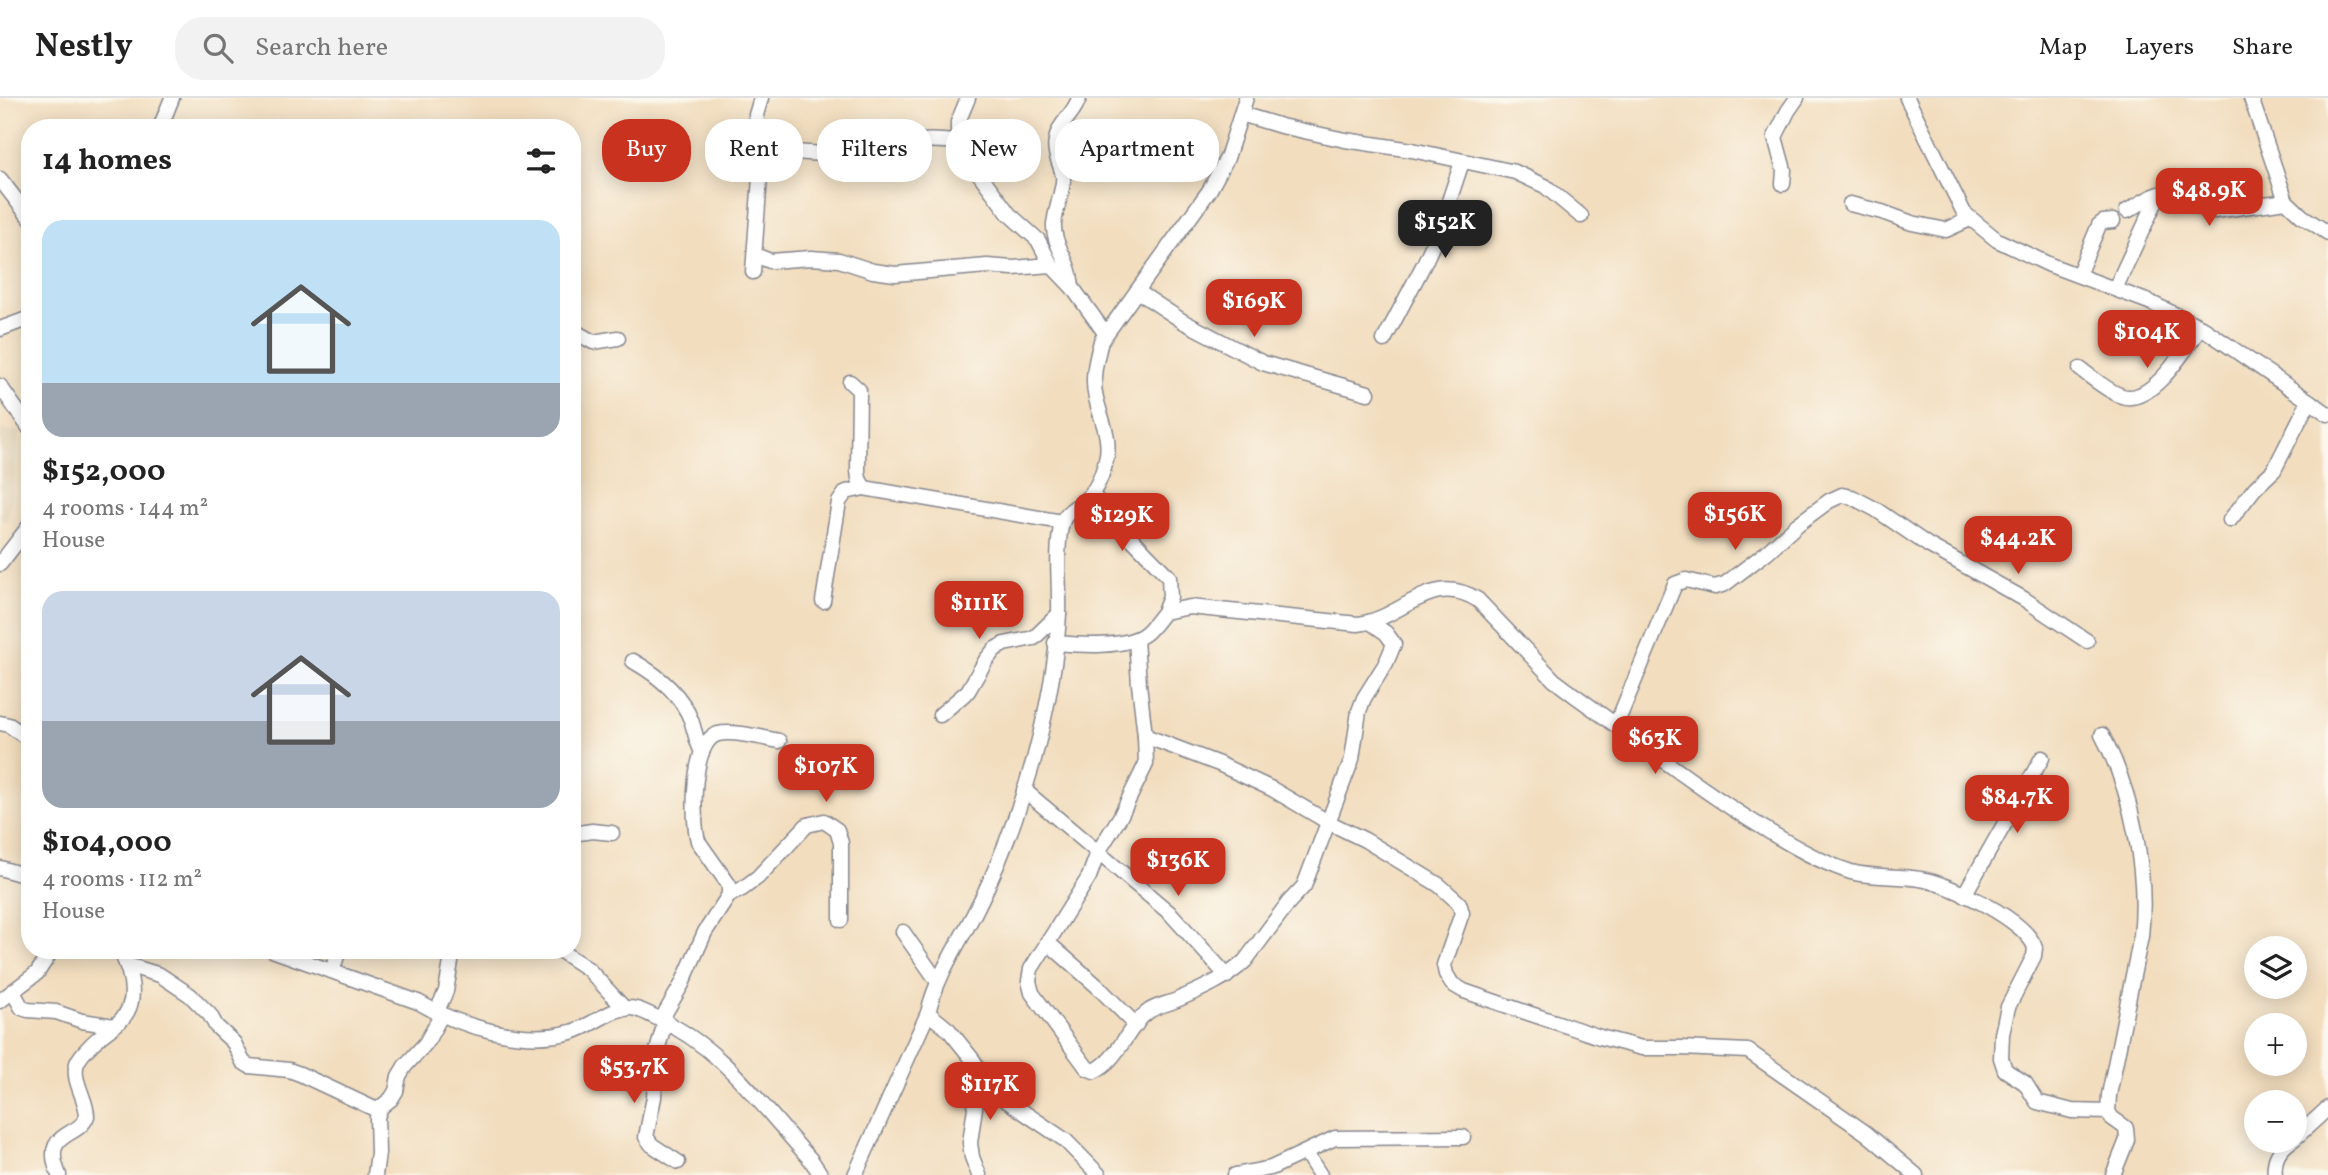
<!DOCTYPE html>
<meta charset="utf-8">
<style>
:root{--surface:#fff;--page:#f2f2f2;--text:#222;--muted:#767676;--line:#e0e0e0;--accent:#c8321e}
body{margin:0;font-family:Vollkorn,serif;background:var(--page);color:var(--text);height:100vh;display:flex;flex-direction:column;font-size:26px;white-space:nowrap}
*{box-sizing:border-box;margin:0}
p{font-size:23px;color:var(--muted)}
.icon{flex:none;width:38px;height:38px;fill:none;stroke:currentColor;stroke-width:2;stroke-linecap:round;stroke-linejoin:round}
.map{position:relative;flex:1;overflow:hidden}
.sheet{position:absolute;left:21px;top:21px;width:560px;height:840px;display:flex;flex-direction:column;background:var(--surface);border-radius:28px;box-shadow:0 4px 18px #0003}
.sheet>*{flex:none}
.hud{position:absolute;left:602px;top:21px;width:665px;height:63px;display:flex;gap:14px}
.controls{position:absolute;left:2244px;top:838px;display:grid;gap:14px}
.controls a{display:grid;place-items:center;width:63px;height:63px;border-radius:50%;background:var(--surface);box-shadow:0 4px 18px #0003;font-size:35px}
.price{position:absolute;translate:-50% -60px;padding:0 16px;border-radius:14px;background:var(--accent);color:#fff;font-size:23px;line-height:46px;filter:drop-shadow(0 2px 4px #0008)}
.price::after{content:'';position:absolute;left:50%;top:42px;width:21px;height:16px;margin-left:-10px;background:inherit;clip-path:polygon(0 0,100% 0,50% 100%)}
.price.active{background:#222;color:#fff}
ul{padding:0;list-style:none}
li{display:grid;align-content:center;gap:14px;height:371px;padding:0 21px}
li span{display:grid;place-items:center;height:217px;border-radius:21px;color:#555}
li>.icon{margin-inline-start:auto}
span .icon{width:126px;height:126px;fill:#fffc;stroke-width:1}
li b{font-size:30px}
h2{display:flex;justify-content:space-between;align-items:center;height:84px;padding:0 21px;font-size:30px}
.pill{padding:0 24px;border-radius:28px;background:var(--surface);box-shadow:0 4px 18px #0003;font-size:24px;line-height:63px}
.pill.active{background:var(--accent);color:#fff}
header{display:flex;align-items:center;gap:42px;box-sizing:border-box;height:98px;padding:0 35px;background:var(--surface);border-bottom:2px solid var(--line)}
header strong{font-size:33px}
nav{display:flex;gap:38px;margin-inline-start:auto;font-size:24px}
.search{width:490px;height:63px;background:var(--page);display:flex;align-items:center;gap:18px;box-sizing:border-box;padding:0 24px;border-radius:28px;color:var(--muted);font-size:26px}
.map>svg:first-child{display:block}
</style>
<header>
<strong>Nestly</strong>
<div class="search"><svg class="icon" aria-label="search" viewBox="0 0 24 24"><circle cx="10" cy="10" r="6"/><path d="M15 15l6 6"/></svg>Search here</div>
<nav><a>Map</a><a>Layers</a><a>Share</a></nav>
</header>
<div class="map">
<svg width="2328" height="1077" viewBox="0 0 2328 1077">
<rect width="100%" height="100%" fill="#fbf7ec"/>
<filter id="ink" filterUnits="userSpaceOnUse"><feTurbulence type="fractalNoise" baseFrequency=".0143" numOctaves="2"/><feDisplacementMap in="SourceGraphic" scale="14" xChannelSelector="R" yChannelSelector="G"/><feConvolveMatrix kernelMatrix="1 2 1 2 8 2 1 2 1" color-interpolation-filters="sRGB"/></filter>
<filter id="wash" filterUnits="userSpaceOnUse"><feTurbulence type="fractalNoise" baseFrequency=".00686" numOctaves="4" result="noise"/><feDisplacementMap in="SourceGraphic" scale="28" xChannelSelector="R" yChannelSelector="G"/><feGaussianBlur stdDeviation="1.57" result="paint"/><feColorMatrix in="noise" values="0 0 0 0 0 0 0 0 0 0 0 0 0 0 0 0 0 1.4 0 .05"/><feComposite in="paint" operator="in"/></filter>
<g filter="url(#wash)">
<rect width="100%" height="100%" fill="#f2ddbe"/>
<!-- built -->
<path fill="#e2d1b6" d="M0 331 19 334 8 423 0 422Z"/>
</g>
<g filter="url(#ink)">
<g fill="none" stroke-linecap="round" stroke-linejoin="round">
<!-- minor casing -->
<g stroke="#86868e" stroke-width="17">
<g id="minor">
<path d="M968 0 958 24V34L972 66 1009 116 1038 142 1051 167 1072 189 1105 235"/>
<path d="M1907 0 1964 115 1997 142 2050 167 2149 204 2201 229 2328 316"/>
<path d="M2251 0 2286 103 2302 118 2328 135"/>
<path d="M1241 16 1281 28 1345 42 1412 52 1515 74 1545 88 1581 118"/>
<path d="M160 30 172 0"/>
<path d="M762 52 885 60C897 57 904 47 915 44 930 40 946 44 961 44"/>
<path d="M0 81 30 120"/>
<path d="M1783 86 1784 72 1775 39 1788 13 1797 0"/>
<path d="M1850 106 1882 114 1912 125 1946 132 1970 121"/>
<path d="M2127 113C2137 108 2147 100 2157 97 2172 93 2197 112 2215 113L2286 103"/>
<path d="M755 157 770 163 811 160 839 162 873 173 895 176 987 168 1013 170 1051 167"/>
<path d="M753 174 762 52 756 17 761 0"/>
<path d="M2078 177 2099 127 2103 124 2113 123"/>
<path d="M1072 188C1071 181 1070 174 1067 167 1062 154 1053 141 1054 126 1055 113 1065 87 1063 78 1061 65 1053 57 1056 42 1059 24 1074 17 1079 0"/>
<path d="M2115 191 2159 96"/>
<path d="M1137 193 1184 224 1263 265 1368 295"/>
<path d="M0 231 27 221"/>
<path d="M572 232 593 244 618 240"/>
<path d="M1384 242 1424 166 1439 133 1462 64"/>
<path d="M2080 271C2093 280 2107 293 2122 298 2152 308 2186 249 2201 229"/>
<path d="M850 284 859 292 858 372 859 381 864 390"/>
<path d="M0 288 30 331"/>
<path d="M1092 396 1108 416 1169 479 1170 499 1164 514"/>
<path d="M2230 422 2255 390 2274 372 2309 303"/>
<path d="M0 466 30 427"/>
<path d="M823 503 839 404 846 394 864 390 1062 424"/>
<path d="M1136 541 1139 586 1145 638 1146 666 1120 719 1098 754 1089 779 1031 871 1029 883 1032 895 1087 970 1094 973C1119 962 1127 928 1149 913 1158 907 1169 906 1179 901 1202 891 1227 880 1245 863L1289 804 1304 788 1352 661 1359 613 1364 600 1386 565 1394 546 1386 535 1370 524"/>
<path d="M1055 545C1079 547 1127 551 1146 535 1153 529 1158 521 1164 514L1190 509 1358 526C1402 521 1431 472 1478 502L1554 582 1574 597C1638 642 1698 691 1765 731 1792 748 1821 765 1851 774 1873 780 1897 777 1920 781 1948 785 2027 822 2035 850L2034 858 2008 909 2002 936 2001 960 2005 972 2025 985 2037 1004 2072 1013 2108 1014"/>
<path d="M633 563C656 576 681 596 691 622 695 633 696 643 702 654"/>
<path d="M940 617 968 593 986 562 995 551 1004 546 1034 540 1059 516"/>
<path d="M0 625 9 627 30 642"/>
<path d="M1616 627 1675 486 1686 482 1715 489 1725 486 1767 454 1798 426 1829 403 1842 397 1852 399 1875 411 1928 447 2024 501 2087 543"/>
<path d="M2102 637C2132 692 2148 776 2141 838L2109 997 2108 1014 2112 1020 2126 1030 2127 1042 2113 1077"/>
<path d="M1145 638 1219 666 1272 691 1328 724 1365 742 1439 787 1459 805 1462 815 1444 867 1446 876 1452 886 1464 893 1525 914 1600 939 1642 950H1681L1748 953 1866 1035 1916 1077"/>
<path d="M1024 692 1171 816 1227 878"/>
<path d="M572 736 592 733 612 735"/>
<path d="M0 770 30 779"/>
<path d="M729 797 742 791 758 779 807 727 824 723 837 732 841 745V822"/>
<path d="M1964 797 2042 660"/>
<path d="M903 834 938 884"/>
<path d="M1047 844 1096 887 1136 927"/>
<path d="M272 852 418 904C460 929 523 947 571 934 591 929 610 910 630 910 639 910 648 916 655 919 724 950 761 1008 811 1062L821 1077"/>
<path d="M559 852 588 871 625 911"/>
<path d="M127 867 160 877 190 897 210 917 216 928 234 945 243 964 249 968 289 972 300 976 379 1013"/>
<path d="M332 873 339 852"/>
<path d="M13 894 22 910 28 912 56 914 82 923 114 928"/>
<path d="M0 903 37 875 52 852"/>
<path d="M436 915 446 893 453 852"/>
<path d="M928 915 949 932 973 962 986 985 1004 1001 1065 1042 1099 1077"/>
<path d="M661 922 682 886 705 834 729 797V787L698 743C692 721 691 643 718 636 733 632 763 640 779 643"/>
<path d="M665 924 657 953 654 999 646 1039 652 1047 678 1064"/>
<path d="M2294 1041 2328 1010"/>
<path d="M1306 1055 1320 1077"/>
<path d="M59 1077C40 1032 79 1041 87 1018 87 1001 71 982 77 965 80 958 85 953 90 948 99 938 110 932 120 923 140 904 131 874 120 852"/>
<path d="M375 1077 378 1055 377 1019 381 1009 391 1001 396 993 399 978 405 968 426 945 442 916"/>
<path d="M855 1077 928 915C936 879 958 847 975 814 1000 766 1019 713 1034 661 1046 616 1057 562 1059 515 1060 488 1055 451 1062 425 1066 411 1083 407 1091 396 1099 387 1105 369 1107 357 1110 336 1100 319 1096 300 1091 281 1096 262 1101 243L1209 93 1227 60 1246 0"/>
<path d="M979 1077 972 1059 970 1045 980 974"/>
<path d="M1235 1077 1271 1070 1335 1040 1463 1039"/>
<path d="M2275 1077C2273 1061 2279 1052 2291 1043"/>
</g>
</g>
<!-- minor -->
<use href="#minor" stroke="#fff" stroke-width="14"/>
</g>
</g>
</svg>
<div class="controls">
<a><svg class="icon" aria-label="layers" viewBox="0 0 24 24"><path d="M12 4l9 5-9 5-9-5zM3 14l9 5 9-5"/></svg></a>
<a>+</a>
<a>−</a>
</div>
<b class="price" style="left:2209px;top:130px">$48.9K</b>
<b class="price active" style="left:1445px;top:162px">$152K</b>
<b class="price" style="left:1254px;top:241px">$169K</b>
<b class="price" style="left:2147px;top:272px">$104K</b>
<b class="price" style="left:1735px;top:454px">$156K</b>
<b class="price" style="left:1122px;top:455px">$129K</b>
<b class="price" style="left:2018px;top:478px">$44.2K</b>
<b class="price" style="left:979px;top:543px">$111K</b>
<b class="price" style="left:1655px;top:678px">$63K</b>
<b class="price" style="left:826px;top:706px">$107K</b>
<b class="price" style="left:2017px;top:737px">$84.7K</b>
<b class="price" style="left:1178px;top:800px">$136K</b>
<b class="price" style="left:634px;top:1007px">$53.7K</b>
<b class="price" style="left:990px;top:1024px">$117K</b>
<div class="hud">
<a class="pill active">Buy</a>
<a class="pill">Rent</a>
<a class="pill">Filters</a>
<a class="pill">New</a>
<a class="pill">Apartment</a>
</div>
<section class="sheet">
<h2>14 homes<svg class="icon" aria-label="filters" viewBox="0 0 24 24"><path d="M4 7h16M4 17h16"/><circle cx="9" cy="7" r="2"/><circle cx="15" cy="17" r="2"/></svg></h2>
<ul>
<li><span style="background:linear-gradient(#bfe0f5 75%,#9aa5b1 0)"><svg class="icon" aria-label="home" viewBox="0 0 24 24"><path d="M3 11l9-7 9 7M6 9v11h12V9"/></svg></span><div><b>$152,000</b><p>4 rooms · 144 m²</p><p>House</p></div></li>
<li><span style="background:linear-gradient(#c9d6e8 60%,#9aa5b1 0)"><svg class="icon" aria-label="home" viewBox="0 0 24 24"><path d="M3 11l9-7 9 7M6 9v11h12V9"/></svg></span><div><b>$104,000</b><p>4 rooms · 112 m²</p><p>House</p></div></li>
</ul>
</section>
</div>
